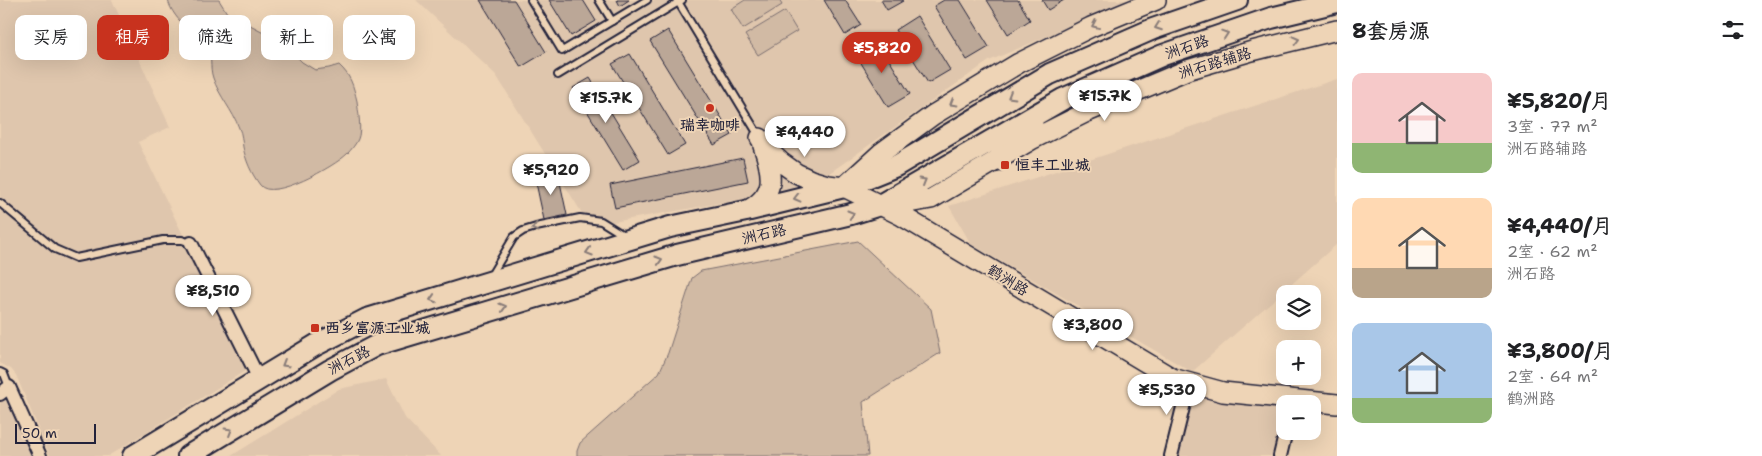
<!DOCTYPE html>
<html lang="zh">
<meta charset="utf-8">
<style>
:root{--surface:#fff;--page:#f6f6f6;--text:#202124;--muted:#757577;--accent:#c8321e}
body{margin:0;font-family:"Shantell Sans","LXGW WenKai TC",sans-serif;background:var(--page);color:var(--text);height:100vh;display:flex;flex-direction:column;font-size:19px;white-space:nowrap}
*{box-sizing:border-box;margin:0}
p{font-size:16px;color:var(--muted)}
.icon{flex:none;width:28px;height:28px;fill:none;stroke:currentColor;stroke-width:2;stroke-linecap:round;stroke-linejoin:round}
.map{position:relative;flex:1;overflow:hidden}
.side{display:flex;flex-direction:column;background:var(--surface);width:425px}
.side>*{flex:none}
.top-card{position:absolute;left:15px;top:15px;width:475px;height:45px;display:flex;gap:10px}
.controls{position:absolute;left:1276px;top:285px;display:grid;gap:10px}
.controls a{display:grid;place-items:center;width:45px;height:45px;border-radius:10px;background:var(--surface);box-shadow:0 5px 20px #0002;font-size:25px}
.scale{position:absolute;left:15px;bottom:12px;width:81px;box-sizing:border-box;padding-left:5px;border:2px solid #22223b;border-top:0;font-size:14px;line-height:18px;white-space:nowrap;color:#22223b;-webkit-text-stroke:4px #eed4b6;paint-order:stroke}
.price{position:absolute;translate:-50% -42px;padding:0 11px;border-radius:18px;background:#fff;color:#222;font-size:16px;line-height:32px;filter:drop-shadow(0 1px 2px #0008)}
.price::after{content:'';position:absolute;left:50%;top:30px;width:15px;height:11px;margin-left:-8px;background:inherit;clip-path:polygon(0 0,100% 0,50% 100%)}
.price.current{background:var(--accent);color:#fff}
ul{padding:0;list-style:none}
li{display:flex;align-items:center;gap:15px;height:125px;padding:0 15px}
li span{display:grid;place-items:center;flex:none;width:140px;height:100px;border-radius:10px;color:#555}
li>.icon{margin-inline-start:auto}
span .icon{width:60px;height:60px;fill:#fffc;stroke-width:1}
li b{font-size:21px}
h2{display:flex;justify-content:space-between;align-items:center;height:60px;padding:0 15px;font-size:21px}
.chip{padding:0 18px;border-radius:10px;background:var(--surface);box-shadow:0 5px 20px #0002;font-size:18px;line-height:45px}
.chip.current{background:var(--accent);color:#fff}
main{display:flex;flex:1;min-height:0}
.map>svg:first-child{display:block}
</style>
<main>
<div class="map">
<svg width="1337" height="456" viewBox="0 0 1337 456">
<rect width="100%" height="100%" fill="#eed4b6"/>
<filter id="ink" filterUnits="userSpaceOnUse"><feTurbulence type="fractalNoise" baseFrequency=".02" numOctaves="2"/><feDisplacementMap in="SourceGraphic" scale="10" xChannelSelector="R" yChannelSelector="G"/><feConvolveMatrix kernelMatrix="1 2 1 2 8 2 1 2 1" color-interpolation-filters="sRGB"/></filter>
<g filter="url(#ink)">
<!-- built -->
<g fill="#dfc6ad">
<path d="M0 0H112L170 127 138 142 248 369 108 456H50L16 375 11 369 0 363Z"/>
<path d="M416 0H1132L989 61 808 188 590 226 496 75Z"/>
<path d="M1337 79V244L1192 372 971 244 949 206Z"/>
<path d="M386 379 405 418 441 456H231L339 389Z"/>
<path d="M0 381 3 389 36 456H0Z"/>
<path d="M1189 383 1285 404V431L1280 456H1171Z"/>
</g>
<!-- green -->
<g fill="#d1baa4" stroke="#7a6e70">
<path d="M168 0H219L227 13 281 41 302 62 315 70 329 68 339 65C351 76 353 85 357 101 358 110 362 130 358 139 356 144 351 150 347 154 335 166 272 202 260 185 251 173 246 161 243 147 242 141 242 134 239 128 233 111 219 96 213 78 209 67 213 55 207 44 203 36 193 34 187 28 179 21 170 10 168 0Z"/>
<path d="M745 0H779L782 5 743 29 731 9Z"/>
<path d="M785 11 797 31 758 55 745 35Z"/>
<path d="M858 241 931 309 940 353 863 402 868 456H577V451L580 443 659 373 668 353 692 278 701 271Z"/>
</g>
<!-- building -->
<g fill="#bba797" stroke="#22223b">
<path d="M480 0H514L546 52 521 67Z"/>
<path d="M549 0H583L596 21 571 36Z"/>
<path d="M617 0H629L620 6Z"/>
<path d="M824 0H845L861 25 845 35Z"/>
<path d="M881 0H902L903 1 887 10Z"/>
<path d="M944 0H960L989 47 967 60 934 6Z"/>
<path d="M987 0H1018L1030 20 1008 34Z"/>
<path d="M1042 0H1064L1048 10Z"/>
<path d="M917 16 950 70 928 83 895 30Z"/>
<path d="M668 30 732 135 714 145 650 41Z"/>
<path d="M877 40 910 94 888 107 855 53Z"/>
<path d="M630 54 685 145 668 155 612 64Z"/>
<path d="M590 78 640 160 623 170 573 88Z"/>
<path d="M743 158 748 181 615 208 610 185Z"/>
<path d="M558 173 567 215 544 220 535 178Z"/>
</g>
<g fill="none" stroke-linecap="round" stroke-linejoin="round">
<!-- lane casing -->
<g stroke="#22223b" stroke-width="10">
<g id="lane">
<path d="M531 0 562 51 647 0"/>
<path d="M599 0 612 21"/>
<path d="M677 0 759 136"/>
<path d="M558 75 682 0"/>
<path d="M0 203 55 249 76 258 163 240H182L191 243"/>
<path d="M490 277 514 237 523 231 536 227 580 218 601 221 625 236"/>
<path d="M0 372 4 374 9 387"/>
</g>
</g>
<!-- street casing -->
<g stroke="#22223b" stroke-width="16">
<g id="street">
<path d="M191 243 259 379"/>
<path d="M0 394 9 387 40 456"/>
<path d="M1171 456 1189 383"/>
<path d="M1280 456 1286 431"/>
</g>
</g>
<!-- secondary casing -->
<g stroke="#22223b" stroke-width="22">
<g id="secondary">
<path d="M760 138 770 152 782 163 796 173 811 180 828 185 844 187 902 216 1172 378 1223 392 1337 404"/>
<path d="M847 184 881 153 933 115 1019 63 1091 27 1156 0"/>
<path d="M882 205 903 204 931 199 1031 140 1087 112 1187 70 1252 51 1337 30"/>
<path d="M746 211C777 195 773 175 763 146"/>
</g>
</g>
<!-- primary casing -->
<g stroke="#22223b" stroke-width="24">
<g id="primary">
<path d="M996 161 1033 126"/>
<path d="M133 456 316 345 367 319 670 227 746 211 844 187 896 166 1050 74 1153 29 1237 0"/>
<path d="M188 456 330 370 377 345 677 255 851 214 880 205 1063 99 1163 55 1271 18 1337 2"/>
</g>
</g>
<!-- lane -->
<use href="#lane" stroke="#eed4b6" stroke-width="6"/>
<!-- street -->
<use href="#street" stroke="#eed4b6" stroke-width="12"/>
<!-- secondary -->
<use href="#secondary" stroke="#eed4b6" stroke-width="19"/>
<!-- primary -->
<use href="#primary" stroke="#eed4b6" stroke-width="20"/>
</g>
<!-- one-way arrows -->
<defs><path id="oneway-chevron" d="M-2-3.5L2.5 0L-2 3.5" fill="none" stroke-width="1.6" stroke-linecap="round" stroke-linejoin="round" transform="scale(1.25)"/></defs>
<g stroke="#887b78">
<use href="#oneway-chevron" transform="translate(1095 25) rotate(156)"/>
<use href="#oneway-chevron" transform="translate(1158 27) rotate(160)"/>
<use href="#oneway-chevron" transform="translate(1225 34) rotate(-19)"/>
<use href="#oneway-chevron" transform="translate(1296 40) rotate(-14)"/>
<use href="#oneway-chevron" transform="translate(1011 96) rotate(149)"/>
<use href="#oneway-chevron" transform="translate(953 103) rotate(149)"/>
<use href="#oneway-chevron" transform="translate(923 181) rotate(-30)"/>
<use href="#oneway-chevron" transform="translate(797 198) rotate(166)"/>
<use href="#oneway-chevron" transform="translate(851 214) rotate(-16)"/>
<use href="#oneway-chevron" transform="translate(535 228) rotate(165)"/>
<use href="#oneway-chevron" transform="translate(589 252) rotate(163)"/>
<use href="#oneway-chevron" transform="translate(659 260) rotate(-17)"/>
<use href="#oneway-chevron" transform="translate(433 299) rotate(163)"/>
<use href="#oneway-chevron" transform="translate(503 307) rotate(-17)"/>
<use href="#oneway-chevron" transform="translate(285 364) rotate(149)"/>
<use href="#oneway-chevron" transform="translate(229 431) rotate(-31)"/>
</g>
</g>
<!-- markers -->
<g fill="#c8321e" stroke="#eed4b6" stroke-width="2">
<circle cx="710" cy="108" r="5"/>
<rect x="1000" y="160" width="10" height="10" rx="2.5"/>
<rect x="310" y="323" width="10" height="10" rx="2.5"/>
</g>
<g text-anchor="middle" stroke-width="4" stroke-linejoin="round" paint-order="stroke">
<!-- street labels -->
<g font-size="15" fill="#22223b" stroke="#eed4b6">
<text transform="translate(1187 47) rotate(-19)" y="5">洲石路</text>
<text transform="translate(1215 63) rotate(-17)" y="5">洲石路辅路</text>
<text transform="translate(764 234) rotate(-13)" y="5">洲石路</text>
<text transform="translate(1008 280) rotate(32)" y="5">鹤洲路</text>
<text transform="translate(349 360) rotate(-27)" y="5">洲石路</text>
</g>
<!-- poi labels -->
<g font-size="15" font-weight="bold" fill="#22223b" stroke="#eed4b6" text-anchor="start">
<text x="710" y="130" text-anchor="middle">瑞幸咖啡</text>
<text x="1015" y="170">恒丰工业城</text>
<text x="325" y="333">西乡富源工业城</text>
</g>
</g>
</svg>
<div class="controls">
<a><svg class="icon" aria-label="layers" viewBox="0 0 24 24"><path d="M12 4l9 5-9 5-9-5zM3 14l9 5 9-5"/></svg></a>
<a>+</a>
<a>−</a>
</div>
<div class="scale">50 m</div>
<b class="price current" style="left:882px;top:74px">¥5,820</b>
<b class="price" style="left:1105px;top:122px">¥15.7K</b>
<b class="price" style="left:606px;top:124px">¥15.7K</b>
<b class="price" style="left:805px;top:158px">¥4,440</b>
<b class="price" style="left:551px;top:196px">¥5,920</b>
<b class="price" style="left:213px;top:317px">¥8,510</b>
<b class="price" style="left:1093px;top:351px">¥3,800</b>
<b class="price" style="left:1167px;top:416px">¥5,530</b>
<div class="top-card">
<a class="chip">买房</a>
<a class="chip current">租房</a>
<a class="chip">筛选</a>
<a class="chip">新上</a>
<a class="chip">公寓</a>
</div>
</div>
<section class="side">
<h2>8套房源<svg class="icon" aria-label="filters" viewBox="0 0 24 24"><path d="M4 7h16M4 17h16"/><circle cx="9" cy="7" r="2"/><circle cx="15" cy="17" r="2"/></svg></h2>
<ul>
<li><span style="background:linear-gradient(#f6c9c9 70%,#8fb573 0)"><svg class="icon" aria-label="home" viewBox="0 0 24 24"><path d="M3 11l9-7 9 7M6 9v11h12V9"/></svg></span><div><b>¥5,820/月</b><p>3室 · 77 m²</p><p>洲石路辅路</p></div></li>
<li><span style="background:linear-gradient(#ffd9b3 70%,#b9a48a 0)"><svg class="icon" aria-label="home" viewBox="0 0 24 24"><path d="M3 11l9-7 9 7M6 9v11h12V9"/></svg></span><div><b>¥4,440/月</b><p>2室 · 62 m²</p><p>洲石路</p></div></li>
<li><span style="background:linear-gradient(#a9c7e8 75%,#8fb573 0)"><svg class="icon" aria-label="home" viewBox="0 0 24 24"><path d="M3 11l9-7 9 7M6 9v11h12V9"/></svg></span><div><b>¥3,800/月</b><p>2室 · 64 m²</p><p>鹤洲路</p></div></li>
</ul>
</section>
</main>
